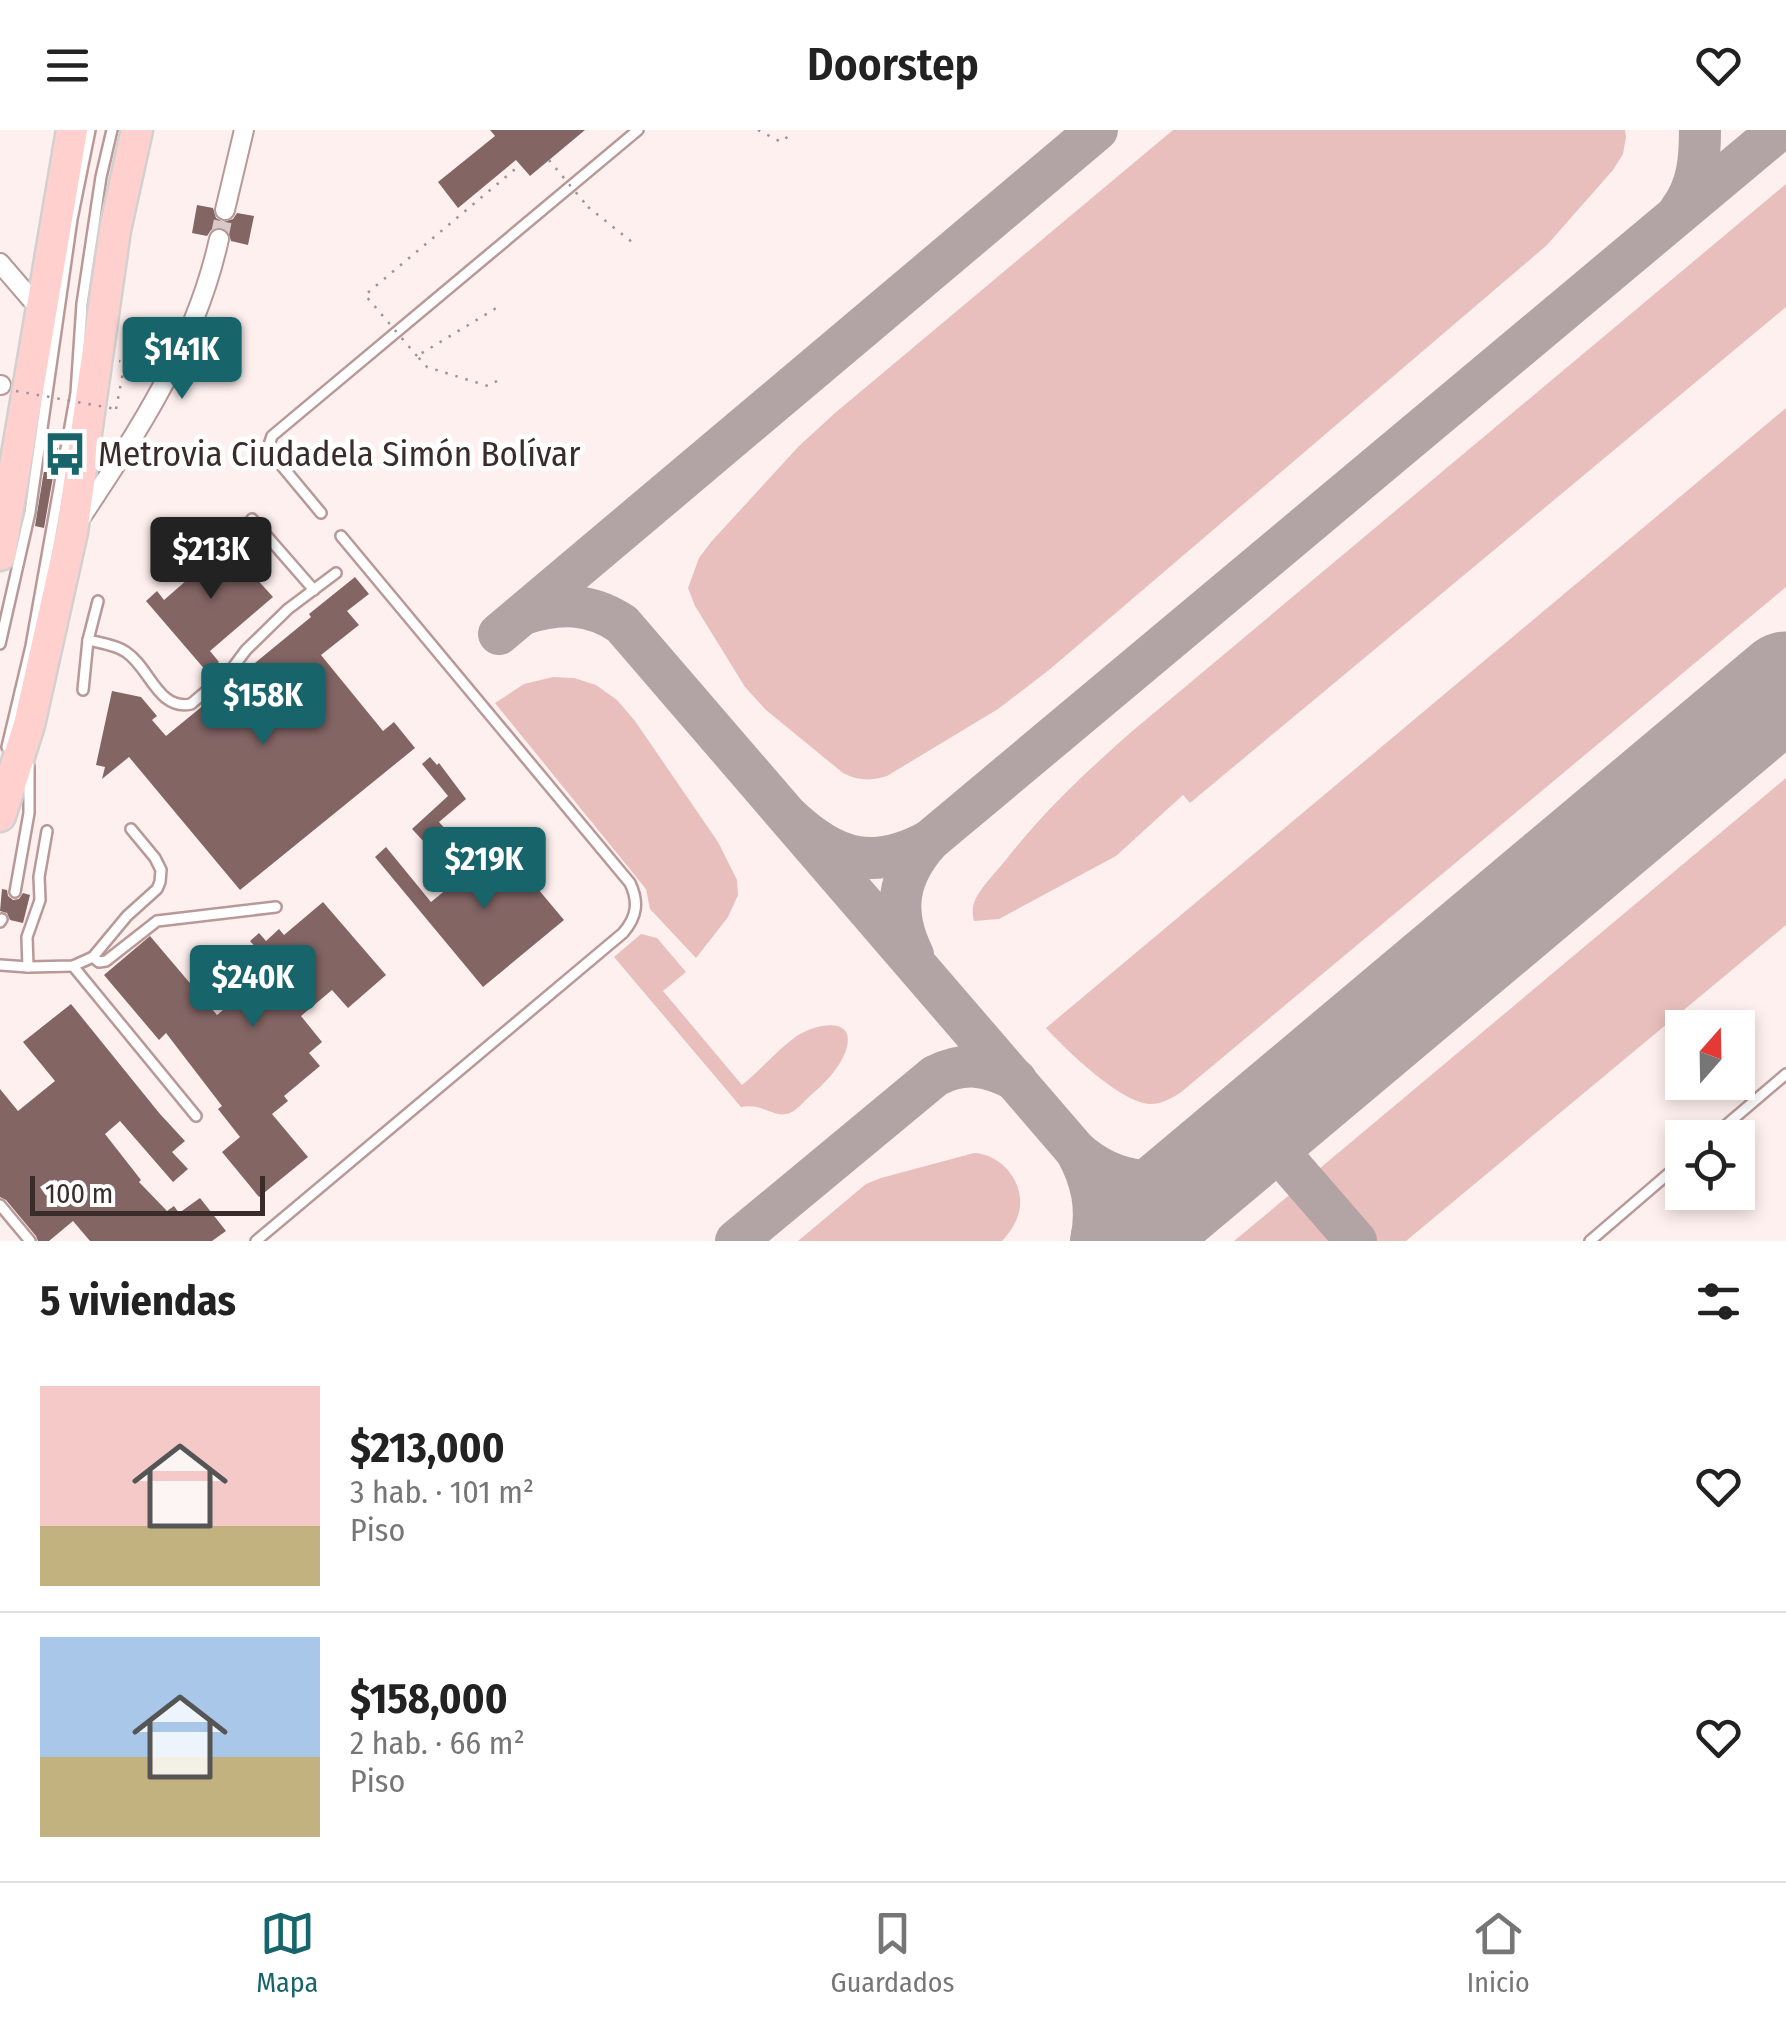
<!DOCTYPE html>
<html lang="es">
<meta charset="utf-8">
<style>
:root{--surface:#fff;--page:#f2f2f2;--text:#222;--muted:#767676;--line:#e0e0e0;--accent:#17656b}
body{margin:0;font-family:"Fira Sans Condensed",sans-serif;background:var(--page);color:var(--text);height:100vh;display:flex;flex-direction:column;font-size:38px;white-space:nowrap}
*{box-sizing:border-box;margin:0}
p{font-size:32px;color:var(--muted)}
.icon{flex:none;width:55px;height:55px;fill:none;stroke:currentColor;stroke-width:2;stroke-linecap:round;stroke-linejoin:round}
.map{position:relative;height:1111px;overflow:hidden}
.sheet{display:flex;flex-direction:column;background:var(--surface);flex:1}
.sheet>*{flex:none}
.needle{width:65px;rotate:20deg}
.fabs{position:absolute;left:1665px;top:880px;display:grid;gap:20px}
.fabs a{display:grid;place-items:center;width:90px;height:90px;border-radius:0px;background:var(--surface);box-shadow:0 5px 15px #0003;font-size:50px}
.scale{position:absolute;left:30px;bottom:25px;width:235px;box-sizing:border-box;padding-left:10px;border:5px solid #392c2b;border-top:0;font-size:28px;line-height:35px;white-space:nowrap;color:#392c2b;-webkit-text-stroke:8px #fff;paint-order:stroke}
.price{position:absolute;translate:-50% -85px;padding:0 22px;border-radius:10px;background:var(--accent);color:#fff;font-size:32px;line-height:65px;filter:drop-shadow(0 2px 5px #0008)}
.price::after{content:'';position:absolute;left:50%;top:60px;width:30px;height:22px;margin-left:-15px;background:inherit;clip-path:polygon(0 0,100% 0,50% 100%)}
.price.active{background:#222;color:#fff}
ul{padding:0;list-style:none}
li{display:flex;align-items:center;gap:30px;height:250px;padding:0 40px}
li+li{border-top:2px solid var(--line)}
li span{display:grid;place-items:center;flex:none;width:280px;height:200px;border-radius:0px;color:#555}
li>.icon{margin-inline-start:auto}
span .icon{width:120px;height:120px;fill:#fffc;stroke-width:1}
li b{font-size:42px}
h2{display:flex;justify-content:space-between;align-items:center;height:120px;padding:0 40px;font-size:42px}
header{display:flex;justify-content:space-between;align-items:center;height:130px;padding:0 40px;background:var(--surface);font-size:45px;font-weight:600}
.tab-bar{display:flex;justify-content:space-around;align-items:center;height:140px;border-top:2px solid var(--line);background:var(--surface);font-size:28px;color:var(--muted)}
.tab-bar a{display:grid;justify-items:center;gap:5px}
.tab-bar .active{color:var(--accent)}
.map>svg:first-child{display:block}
</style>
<header><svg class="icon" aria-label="menu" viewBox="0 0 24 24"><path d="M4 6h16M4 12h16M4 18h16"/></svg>Doorstep<svg class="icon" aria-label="heart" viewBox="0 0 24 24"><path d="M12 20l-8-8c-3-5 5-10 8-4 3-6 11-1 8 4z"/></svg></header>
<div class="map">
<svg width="1786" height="1111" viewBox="0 0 1786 1111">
<rect width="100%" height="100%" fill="#fef0ef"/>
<!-- green -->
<g fill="#e8bfbd">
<path d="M1173 0H1625L1626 7 1623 24 1613 40 1547 115 1049 540 998 579 887 646C870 651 859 651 843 643L766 580 745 557 695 476 688 458 699 428 711 412 799 316 835 283Z"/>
<path d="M1786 54V177L1190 673 1183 665 1116 726 999 789 974 791C972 782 972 776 976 768 983 755 995 743 1005 731 1043 682 1084 644 1130 603Z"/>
<path d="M1786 278V457L1180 963C1170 969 1162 974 1150 974 1121 973 1066 920 1046 898Z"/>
<path d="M553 547 574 548 596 555 617 570 635 591 718 712 737 750 738 765 728 787 696 828 650 779 646 759 495 573 524 554Z"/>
<path d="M1786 648V795L1406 1111H1369L1320 1054 1319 1039Z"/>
<path d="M641 804 657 808 686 842 663 861 742 955C760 941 775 922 794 908 812 894 860 883 845 923 838 940 824 954 811 965 804 971 795 983 786 984 773 987 762 973 741 977L614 827Z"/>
<path d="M974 1023C1002 1024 1026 1054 1019 1082 1016 1094 1010 1102 1002 1111H798L866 1054 881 1048Z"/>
<path d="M1293 1062C1315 1070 1329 1094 1343 1111H1234Z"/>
</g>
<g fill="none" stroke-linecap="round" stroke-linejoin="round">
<!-- taxiway -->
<g stroke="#b2a4a4" stroke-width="42">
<path d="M1680 80C1698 56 1700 29 1700 0"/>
<path d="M524 484C559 472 591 473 622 494L1076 1021C1092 1050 1098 1078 1091 1111"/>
<path d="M499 504 1097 0"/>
<path d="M791 689C835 730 874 741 929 711L1779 0"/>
<path d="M913 825C892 782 897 747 929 711"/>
<path d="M1258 998 1356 1111"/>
<path d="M1076 1021C1118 1058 1162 1057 1211 1038"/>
<path d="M736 1111 935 946C964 931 987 935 1016 950"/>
</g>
<!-- runway -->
<path stroke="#b2a4a4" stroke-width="105" d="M1123 1111 1786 554"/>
</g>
<!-- building -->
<g fill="#836564">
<path d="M490 0H585L530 46 516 30 458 78 438 52 495 6Z"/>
<path d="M197 75 213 78 216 88 223 92 233 89 237 83 254 86 248 115 231 111 228 101 221 97 211 100 207 106 192 103Z"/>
<path d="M48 316 58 318 44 398 35 396Z"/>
<path d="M210 397 273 467 210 521 219 532 207 542 146 471 157 461 164 470 211 429 205 422 209 419 199 406Z"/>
<path d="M355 447 369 464 347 481 359 495 321 525 383 601 394 592 415 618 240 760 129 627 102 649 105 637 96 635 112 561 141 567 157 586 152 590 166 606 311 487 309 484Z"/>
<path d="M430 627 437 635 439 633 466 669 439 692 447 701 427 715 412 699 448 666 422 634Z"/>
<path d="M501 715 564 790 483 857 375 727 386 717 431 772Z"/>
<path d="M2 759 7 760 8 766 13 770 19 769 23 763 30 765 23 793 10 790 7 783 0 781Z"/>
<path d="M323 772 386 845 348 878 332 860 301 886 322 912 309 923 320 936 284 966 288 971 272 984 308 1027 259 1067 222 1022 240 1007 218 979 222 976 166 903 159 910 104 845 150 806 217 885 274 838 250 811 259 803 266 811 279 799 284 805Z"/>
<path d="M71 874 160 984 185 1011 172 1022 188 1039 173 1052 120 991 105 1004 141 1050 139 1052 167 1081 174 1076 179 1083 200 1068 226 1101 212 1111H90L73 1091 49 1111H38L36 1106 6 1070 0 1067V959L18 981 55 951 23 912Z"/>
</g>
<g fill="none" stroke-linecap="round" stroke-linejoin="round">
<!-- street-tunnel -->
<path stroke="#d7c9c8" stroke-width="18" stroke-dasharray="18 9" stroke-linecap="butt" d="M219 109 225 80"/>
<!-- lane casing -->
<g stroke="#b99997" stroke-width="14">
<g id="lane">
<path d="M321 383 272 324 269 315 272 306 638 0"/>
<path d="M252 389 314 460"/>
<path d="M88 510C100 513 116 515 126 522 150 538 158 581 191 574L231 540 246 520 288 479 336 443"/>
<path d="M0 514 30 382 72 89 90 0"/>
<path d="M83 560 88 510 98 471"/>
<path d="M7 617 31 516 76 263 82 174 101 47 112 0"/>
<path d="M15 762 29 683V636"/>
<path d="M0 792 2 789"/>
<path d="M93 827 99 832 106 831 157 791 276 777"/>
<path d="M0 835 28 837 73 836 93 827 127 786 157 759 160 752 161 740 155 728 131 699"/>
<path d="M73 836 196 986"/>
<path d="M28 837 27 807 40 770 39 747 47 701"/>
<path d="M1711 1008 1786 944"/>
<path d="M0 1075 30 1111"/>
<path d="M256 1111 623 803C637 787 639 772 630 753L341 406"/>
<path d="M1590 1111 1682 1032"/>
</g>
</g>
<!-- street casing -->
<g stroke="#b99997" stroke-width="22">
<g id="street">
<path d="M225 80 244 0"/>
<path d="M0 133 31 169 41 173"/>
<path d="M0 255H1"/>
<path d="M80 389C139 300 196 214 219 109"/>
</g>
</g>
<!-- primary casing -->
<g stroke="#d3d1d0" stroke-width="35">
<g id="primary">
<path d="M0 425 72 0"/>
<path d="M0 686 29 595 72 402 115 100 137 0"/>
</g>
</g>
<!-- path -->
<g stroke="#a09392" stroke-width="2.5" stroke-dasharray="2.5 8" stroke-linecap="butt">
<path d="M758 0 781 12 790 5"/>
<path d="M588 77 637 116"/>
<path d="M497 251 488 256 427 237 417 226 498 177"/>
<path d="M116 279 125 232 119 231"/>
</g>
<!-- lane -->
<use href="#lane" stroke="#fff" stroke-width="9"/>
<!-- street -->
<use href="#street" stroke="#fff" stroke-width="18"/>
<!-- primary -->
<use href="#primary" stroke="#ffd0ce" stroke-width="30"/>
<!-- path-bridge -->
<g stroke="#a09392" stroke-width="2.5" stroke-dasharray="2.5 8" stroke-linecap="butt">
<path d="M549 30 588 77"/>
<path d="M417 226 365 165 520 35"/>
<path d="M16 261 116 279"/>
</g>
</g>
<!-- icons -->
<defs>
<g id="bus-bare" transform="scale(3.45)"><path d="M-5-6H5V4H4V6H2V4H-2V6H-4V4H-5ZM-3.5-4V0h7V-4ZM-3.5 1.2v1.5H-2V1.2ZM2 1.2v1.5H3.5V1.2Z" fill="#17656b" stroke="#fff" stroke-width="2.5" paint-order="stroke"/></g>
</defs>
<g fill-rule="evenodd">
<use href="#bus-bare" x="65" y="324"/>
</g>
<g text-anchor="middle" stroke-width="10" stroke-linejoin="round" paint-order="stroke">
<!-- poi labels -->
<g font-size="35" fill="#392c2b" stroke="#fff" text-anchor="start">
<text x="98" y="336">Metrovia Ciudadela Simón Bolívar</text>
</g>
</g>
</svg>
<div class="fabs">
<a><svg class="needle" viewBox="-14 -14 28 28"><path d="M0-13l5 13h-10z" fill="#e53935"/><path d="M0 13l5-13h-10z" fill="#767676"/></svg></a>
<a><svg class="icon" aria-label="locate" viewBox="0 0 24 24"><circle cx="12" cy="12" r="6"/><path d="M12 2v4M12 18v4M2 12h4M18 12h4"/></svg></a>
</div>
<div class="scale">100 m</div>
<b class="price" style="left:182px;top:272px">$141K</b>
<b class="price active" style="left:211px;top:472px">$213K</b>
<b class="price" style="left:263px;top:618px">$158K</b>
<b class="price" style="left:484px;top:782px">$219K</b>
<b class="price" style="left:253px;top:900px">$240K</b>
</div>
<section class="sheet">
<h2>5 viviendas<svg class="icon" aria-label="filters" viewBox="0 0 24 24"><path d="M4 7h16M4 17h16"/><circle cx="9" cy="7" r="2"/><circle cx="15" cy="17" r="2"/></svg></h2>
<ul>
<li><span style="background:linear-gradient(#f6c9c9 70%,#c2b280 0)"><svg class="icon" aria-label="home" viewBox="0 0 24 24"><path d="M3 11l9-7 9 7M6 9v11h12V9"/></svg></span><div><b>$213,000</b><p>3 hab. · 101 m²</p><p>Piso</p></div><svg class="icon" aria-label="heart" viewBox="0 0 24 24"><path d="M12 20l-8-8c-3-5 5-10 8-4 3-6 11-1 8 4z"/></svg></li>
<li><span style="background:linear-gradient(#a9c7e8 60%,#c2b280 0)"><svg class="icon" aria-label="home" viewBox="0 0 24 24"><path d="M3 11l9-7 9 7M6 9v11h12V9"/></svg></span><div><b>$158,000</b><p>2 hab. · 66 m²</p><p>Piso</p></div><svg class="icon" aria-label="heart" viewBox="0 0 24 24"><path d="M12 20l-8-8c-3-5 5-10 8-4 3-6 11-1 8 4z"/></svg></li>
</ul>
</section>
<nav class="tab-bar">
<a class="active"><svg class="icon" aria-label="map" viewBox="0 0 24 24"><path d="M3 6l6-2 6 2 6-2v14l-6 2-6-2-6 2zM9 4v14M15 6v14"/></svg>Mapa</a>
<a><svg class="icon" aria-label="saved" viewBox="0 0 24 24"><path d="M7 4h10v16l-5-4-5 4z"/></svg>Guardados</a>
<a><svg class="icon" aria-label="home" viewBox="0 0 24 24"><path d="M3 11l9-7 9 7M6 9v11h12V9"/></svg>Inicio</a>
</nav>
